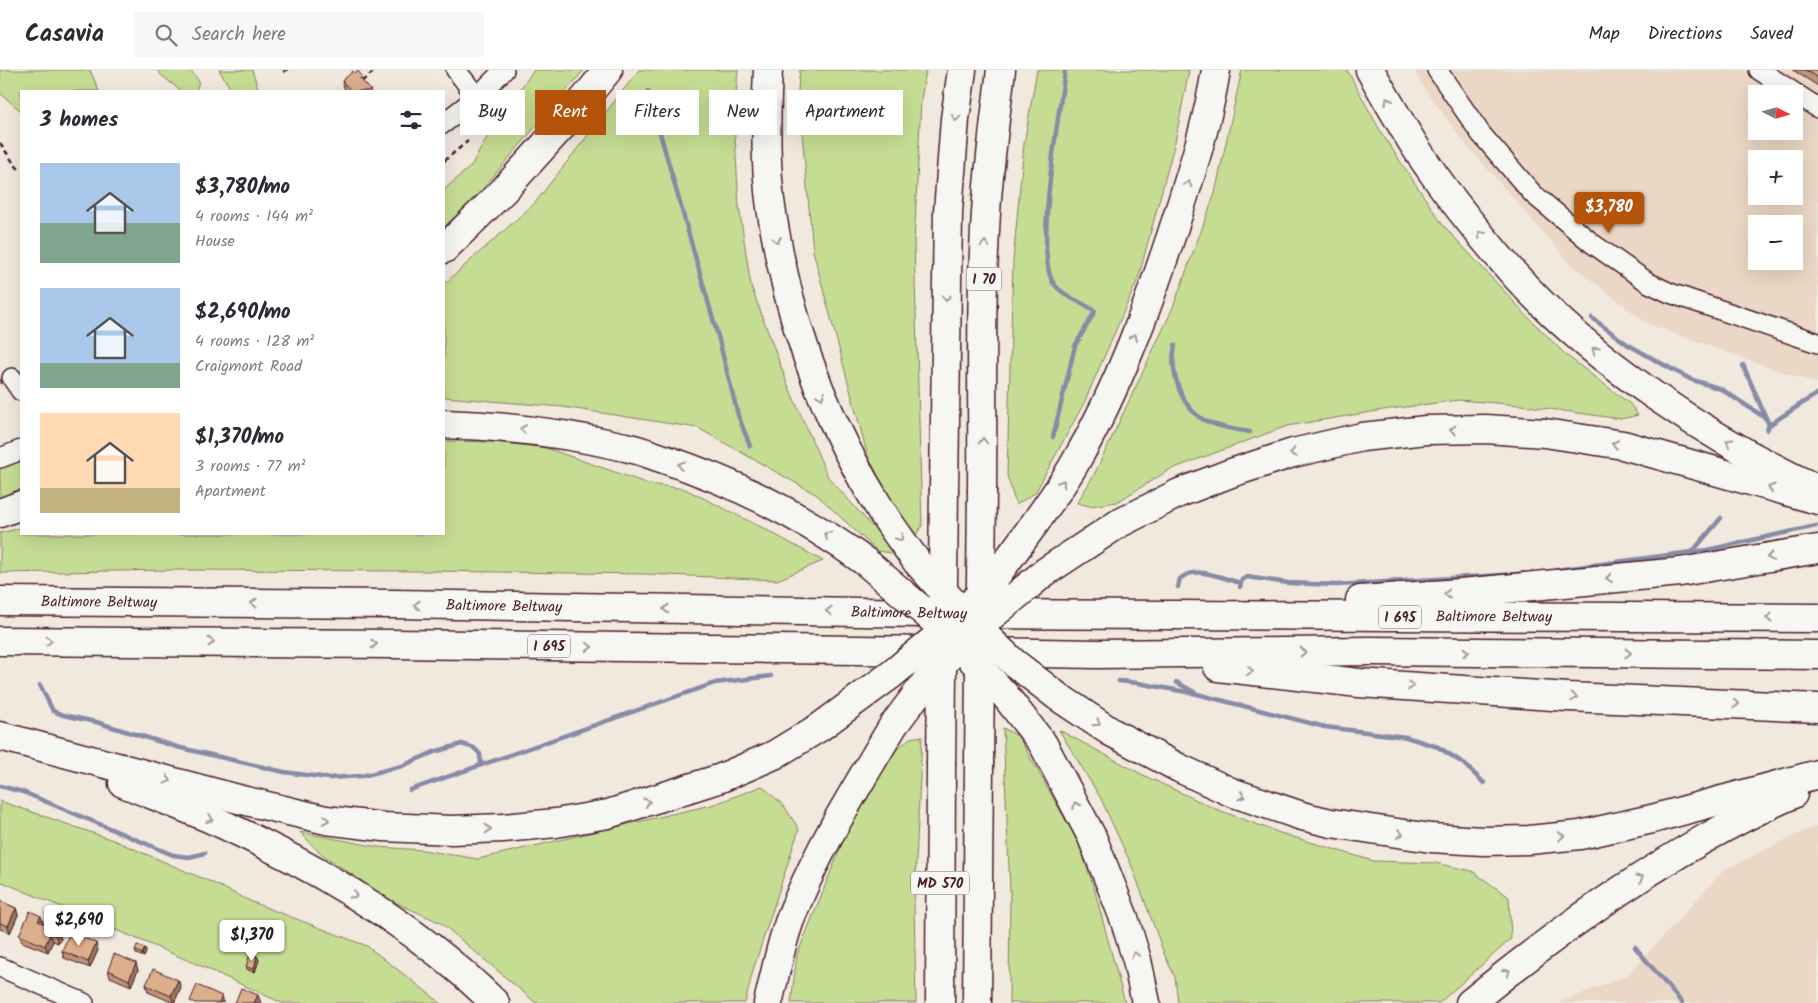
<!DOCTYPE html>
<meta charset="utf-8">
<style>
:root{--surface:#fff;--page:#f7f7f7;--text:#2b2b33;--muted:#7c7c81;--line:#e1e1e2;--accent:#b45309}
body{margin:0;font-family:Kalam,sans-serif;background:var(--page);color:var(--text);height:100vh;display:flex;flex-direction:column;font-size:19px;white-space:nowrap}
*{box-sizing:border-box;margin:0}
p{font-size:16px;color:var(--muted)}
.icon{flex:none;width:28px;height:28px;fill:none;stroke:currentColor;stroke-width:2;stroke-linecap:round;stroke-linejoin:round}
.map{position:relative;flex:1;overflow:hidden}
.side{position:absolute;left:20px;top:20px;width:425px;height:445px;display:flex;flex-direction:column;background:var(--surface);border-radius:0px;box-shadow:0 5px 20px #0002}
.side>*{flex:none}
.guide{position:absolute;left:460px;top:20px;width:475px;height:45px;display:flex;gap:10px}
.needle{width:32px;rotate:96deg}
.fabs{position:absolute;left:1748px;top:15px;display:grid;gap:10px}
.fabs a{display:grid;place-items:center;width:55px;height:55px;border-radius:0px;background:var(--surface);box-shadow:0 5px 20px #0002;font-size:25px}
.price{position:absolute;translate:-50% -42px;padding:0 11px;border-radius:5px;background:#fff;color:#222;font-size:16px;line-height:32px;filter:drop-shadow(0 1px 2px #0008)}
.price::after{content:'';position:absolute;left:50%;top:30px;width:15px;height:11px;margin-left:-8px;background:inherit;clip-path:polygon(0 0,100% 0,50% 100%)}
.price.selected{background:var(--accent);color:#fff}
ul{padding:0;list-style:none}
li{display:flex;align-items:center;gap:15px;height:125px;padding:0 20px}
li span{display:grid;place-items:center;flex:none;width:140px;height:100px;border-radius:0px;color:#555}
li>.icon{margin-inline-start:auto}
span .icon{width:60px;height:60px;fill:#fffc;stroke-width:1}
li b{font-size:21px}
h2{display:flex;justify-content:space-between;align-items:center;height:60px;padding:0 20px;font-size:21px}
.pill{padding:0 18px;border-radius:0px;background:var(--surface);box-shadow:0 5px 20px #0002;font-size:18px;line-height:45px}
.pill.selected{background:var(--accent);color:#fff}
header{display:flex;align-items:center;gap:30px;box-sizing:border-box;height:70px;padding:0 25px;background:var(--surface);border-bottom:1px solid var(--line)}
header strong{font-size:24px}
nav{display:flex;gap:28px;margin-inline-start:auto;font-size:18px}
.search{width:350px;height:45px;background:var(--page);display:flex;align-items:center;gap:12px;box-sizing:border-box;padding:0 18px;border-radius:0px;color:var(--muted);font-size:19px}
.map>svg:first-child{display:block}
</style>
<header>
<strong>Casavia</strong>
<div class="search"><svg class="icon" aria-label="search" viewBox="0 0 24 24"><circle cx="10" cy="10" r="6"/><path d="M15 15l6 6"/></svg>Search here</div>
<nav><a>Map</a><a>Directions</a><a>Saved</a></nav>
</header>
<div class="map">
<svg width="1818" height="933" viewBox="0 0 1818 933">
<rect width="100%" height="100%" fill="#f1e8de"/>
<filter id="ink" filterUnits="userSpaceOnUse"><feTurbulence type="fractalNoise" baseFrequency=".02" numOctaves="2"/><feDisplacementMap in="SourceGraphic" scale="10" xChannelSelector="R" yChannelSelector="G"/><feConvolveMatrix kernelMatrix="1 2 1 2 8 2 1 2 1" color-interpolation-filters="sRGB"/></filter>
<g filter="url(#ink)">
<!-- built -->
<g fill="#ead7c5" fill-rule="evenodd">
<path d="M1414 0H1818V313L1791 305 1648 254 1571 194 1464 72 1422 15ZM1756 24H1794V61H1756ZM1756 89H1794V126H1756ZM1756 154H1794V191H1756Z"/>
<path d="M1818 755V933H1559L1628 905 1724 800Z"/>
</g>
<!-- green -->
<g fill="#c5dd93" stroke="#887e5f">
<path d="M0 0H90L99 21H21V41L0 23Z"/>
<path d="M158 0H190L199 11 196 21H181L160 4Z"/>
<path d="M219 0H252L259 21H232Z"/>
<path d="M534 0H584L479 123 444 157V120L471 96 494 55Z"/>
<path d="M639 0H738L734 50 739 137 751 216 787 313 828 407 897 484 877 481 817 425 698 358 563 337 444 327V214L534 134Z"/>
<path d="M800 0H926L921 30 914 174 922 456 913 469 868 387 813 181 798 20Z"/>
<path d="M1037 0H1189L1175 72 1138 209 1084 333 1035 423 1016 435 1007 405 1013 191 1024 74Z"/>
<path d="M1242 0H1347L1382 64 1443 155 1526 245 1566 285 1630 334 1638 345 1621 349 1521 335 1459 330 1383 340 1287 356 1169 400 1117 432 1090 436 1077 433 1094 405 1172 240 1215 123Z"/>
<path d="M444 371 494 372 546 378 649 414 685 419 763 458 823 491 777 510 647 504 428 501 172 500 0 503V463L21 458V464H444Z"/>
<path d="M21 386V421L0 428V392Z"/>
<path d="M1003 658 1018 666 1078 772 1094 818 1125 933H1009L1010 820Z"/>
<path d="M1059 660 1147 707 1216 739 1280 763 1373 791 1435 793 1472 801 1509 827 1511 869 1439 933H1178L1175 907 1165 886 1131 794 1100 727Z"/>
<path d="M922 666 914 833 916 933H791L797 885 847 762 877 703 896 680 910 668Z"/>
<path d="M762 716 784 736 799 759 753 900 745 933H536L441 853 388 829 319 782 300 762 378 777 423 780 478 789 715 734Z"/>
<path d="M0 731 113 770 211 812 252 832 367 876 441 933H282L199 895 0 811Z"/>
</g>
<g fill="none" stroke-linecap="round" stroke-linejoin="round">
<!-- stream -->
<g stroke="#878ba6" stroke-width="4.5">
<path d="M648 21 719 270 738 345 750 376"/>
<path d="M1592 248 1627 274 1657 291 1690 309 1721 319 1767 349"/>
<path d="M1175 275C1169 302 1181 340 1208 352 1222 358 1236 360 1250 362"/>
<path d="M1743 295 1769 355"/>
<path d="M1767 360 1769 355 1818 323"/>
<path d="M1053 367 1075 276 1095 241C1082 232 1064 227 1054 214 1033 185 1060 41 1065 0"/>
<path d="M1693 481 1721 448"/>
<path d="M1556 500 1707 480 1816 456"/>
<path d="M1178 517 1180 509C1196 494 1223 509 1241 513"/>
<path d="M1240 517 1242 510 1247 507 1288 513 1336 515 1519 504"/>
<path d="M1119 611 1138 613 1197 624 1325 657 1406 667 1438 677 1463 693 1484 713"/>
<path d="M1176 612 1194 622"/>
<path d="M40 615 53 641 63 645 96 652 177 677 284 702 329 708 362 706 402 696 434 682 462 674 474 678 480 684 481 695"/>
<path d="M0 716 23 722 173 785 189 787 205 783"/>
<path d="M410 720 715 613 771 606"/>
<path d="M1635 877 1682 933"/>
</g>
<!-- minor casing -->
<g stroke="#4a1f2b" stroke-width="22">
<g id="minor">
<path d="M456 0 477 27"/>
<path d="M1437 0 1481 64 1533 124 1593 174 1649 213 1670 223 1818 273"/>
<path d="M1759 0 1818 38"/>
<path d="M444 53 477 27 504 0"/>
<path d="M12 308 21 321"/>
<path d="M0 388 21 380"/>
<path d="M0 897 84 933"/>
</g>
</g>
<!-- highway casing -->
<g stroke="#4a1f2b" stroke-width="31">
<g id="highway">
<path d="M768 0C766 40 765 80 769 121 771 143 776 166 780 188 799 280 832 362 882 442 893 459 905 475 917 492"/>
<path d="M1370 0C1385 26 1400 53 1416 78 1444 122 1479 164 1513 203 1591 291 1711 370 1817 419"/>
<path d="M444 179 503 121 562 56 608 0"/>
<path d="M444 354C505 356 565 363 625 377 637 379 649 384 661 388 734 412 805 447 867 493"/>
<path d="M944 419 948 142 955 49 962 0"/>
<path d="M982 420C983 328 980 235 986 143 989 95 995 48 1001 0"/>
<path d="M0 443 21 435"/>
<path d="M1035 453C1049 433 1063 414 1075 393 1119 317 1149 234 1176 151 1192 101 1208 51 1216 0"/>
<path d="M1118 454 1179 423 1231 403 1293 383 1362 367 1426 360 1486 359 1545 363 1623 375 1818 430"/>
<path d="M1360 530 1461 523 1680 502 1818 479"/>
<path id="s1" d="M0 531 394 534 983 544 1818 548"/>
<path d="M0 571 392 574 937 581"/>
<path d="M987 582 1097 584 1370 581 1818 585"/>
<path d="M1218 597 1359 613 1568 627 1818 638"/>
<path d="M1004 624 1043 674 1092 767 1124 848 1137 890 1146 933"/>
<path d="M1057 626 1111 662 1179 698 1231 722 1302 746 1331 753 1431 768 1483 771 1529 770 1580 765 1652 749 1818 704"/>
<path d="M0 666 242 730 326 750 384 757 452 760 503 758 556 753 608 744 721 708 774 685 820 657"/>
<path d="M123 713C160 728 198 742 235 760 328 804 421 860 495 933"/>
<path d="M768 933C776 901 782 867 795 837 821 773 858 715 893 656"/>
<path d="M940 933 941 694"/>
<path d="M977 933 979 694"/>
<path d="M1470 933C1569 852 1675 777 1793 724"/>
</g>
</g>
<!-- path -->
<g stroke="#4a1f2b" stroke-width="2.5" stroke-dasharray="5 4" stroke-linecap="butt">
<path d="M362 11 376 0"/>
<path d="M0 73 15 95 21 101"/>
<path d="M444 91 468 71"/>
</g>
<!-- minor -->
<use href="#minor" stroke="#f6f6f2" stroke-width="19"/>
<!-- highway -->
<use href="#highway" stroke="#f6f6f2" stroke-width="28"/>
<!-- highway-bridge casing -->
<g stroke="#4a1f2b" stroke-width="31" stroke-linecap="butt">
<g id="highway-bridge">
<path d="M917 492 968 549 1013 592 1057 626"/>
<path d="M867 493 943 558 1004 624"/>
<path d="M893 656 929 608 972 562 1045 502 1118 454"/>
<path d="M820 657 892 604 955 552 996 506 1035 453"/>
<path d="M941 694 944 419"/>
<path d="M979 694 982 420"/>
</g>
</g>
<!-- highway-bridge -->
<use href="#highway-bridge" stroke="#f6f6f2" stroke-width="28"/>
</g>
<!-- wall -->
<g fill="#bc9678" stroke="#4a1f2b">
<path d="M1793 0H1818V16Z"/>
<path d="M342 11 364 13 371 21H347L344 18Z"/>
<path d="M0 831 16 838 18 845 10 863 0 859Z"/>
<path d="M41 846 43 853 58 862 61 869 58 873 53 871 48 882 22 872 19 865Z"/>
<path d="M145 878 146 882 144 887 136 884 135 880Z"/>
<path d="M98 880 90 898 64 888 62 881Z"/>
<path d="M259 890 255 902 248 900 246 897Z"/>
<path d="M108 900H138L131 916 110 907Z"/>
<path d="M178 910 181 917 174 933 148 922 146 915Z"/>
</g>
<!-- shaded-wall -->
<g fill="#997a62" stroke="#4a1f2b">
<path d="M283 0H288L284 3Z"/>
<path d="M1 309 3 312 0 314V310Z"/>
<path d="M16 838 18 845 10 863 8 856Z"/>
<path d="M41 846 43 853 41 858 38 851Z"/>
<path d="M58 862 61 869 58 873 56 866Z"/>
<path d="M50 864 53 871 48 882 45 876Z"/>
<path d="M96 873 98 880 90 898 88 892Z"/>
<path d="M145 878 146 882 144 887 142 884Z"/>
<path d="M257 886 259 890 255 902 254 899Z"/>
<path d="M136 893 138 900 131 916 129 910Z"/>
<path d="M178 910 181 917 174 933 171 926Z"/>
<path d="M258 925 261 933H254Z"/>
<path d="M222 926 224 932 219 933Z"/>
</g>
<!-- building -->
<g fill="#dbae8c" stroke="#4a1f2b">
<path d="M1805 0H1818V8Z"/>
<path d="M353 1 355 3 358 1 362 6 360 8 371 21H351L342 11Z"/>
<path d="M0 831 16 838 8 856 0 853Z"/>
<path d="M30 841 41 846 38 851 53 857 52 859 58 862 56 866 50 864 45 876 19 865Z"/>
<path d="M70 862 96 873 88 892 62 881Z"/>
<path d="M137 875 145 878 142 884 135 880Z"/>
<path d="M114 884 136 893 129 910 108 900Z"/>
<path d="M250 884 257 886 254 899 246 897Z"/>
<path d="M153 899 178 910 171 926 146 915Z"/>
<path d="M197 915 222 926 219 933H195L190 931Z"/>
<path d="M241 918 258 925 254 933H235Z"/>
</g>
<!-- one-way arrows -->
<defs><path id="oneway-chevron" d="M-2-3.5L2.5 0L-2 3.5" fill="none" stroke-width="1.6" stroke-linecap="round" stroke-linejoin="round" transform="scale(1.25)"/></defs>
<g stroke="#a99598">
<use href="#oneway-chevron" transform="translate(1388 31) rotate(-120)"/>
<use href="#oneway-chevron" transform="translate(956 48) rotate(96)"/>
<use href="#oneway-chevron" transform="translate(1188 114) rotate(-73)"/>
<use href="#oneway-chevron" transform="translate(1481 164) rotate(-130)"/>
<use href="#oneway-chevron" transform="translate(777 170) rotate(79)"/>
<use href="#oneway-chevron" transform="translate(985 174) rotate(-88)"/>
<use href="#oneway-chevron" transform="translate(946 228) rotate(91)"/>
<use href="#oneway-chevron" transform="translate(1134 267) rotate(-66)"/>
<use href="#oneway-chevron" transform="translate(1595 280) rotate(-141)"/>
<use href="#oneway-chevron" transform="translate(821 326) rotate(67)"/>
<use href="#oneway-chevron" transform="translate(523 359) rotate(-172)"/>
<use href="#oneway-chevron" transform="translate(1453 360) rotate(179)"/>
<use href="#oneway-chevron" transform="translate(983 371) rotate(-90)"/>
<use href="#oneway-chevron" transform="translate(1729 372) rotate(-150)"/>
<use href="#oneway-chevron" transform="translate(1615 374) rotate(-171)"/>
<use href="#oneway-chevron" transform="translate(1293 383) rotate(165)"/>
<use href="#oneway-chevron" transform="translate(681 395) rotate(-161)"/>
<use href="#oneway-chevron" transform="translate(1062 413) rotate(-57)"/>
<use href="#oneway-chevron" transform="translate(1771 418) rotate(-163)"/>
<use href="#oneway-chevron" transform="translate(827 465) rotate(-151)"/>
<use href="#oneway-chevron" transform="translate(900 468) rotate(55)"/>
<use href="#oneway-chevron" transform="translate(1770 487) rotate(171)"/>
<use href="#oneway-chevron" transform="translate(1609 508) rotate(175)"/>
<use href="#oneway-chevron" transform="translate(1447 524) rotate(176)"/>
<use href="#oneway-chevron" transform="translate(254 533) rotate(-179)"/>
<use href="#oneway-chevron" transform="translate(417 535) rotate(-179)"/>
<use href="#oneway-chevron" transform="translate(666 539) rotate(-179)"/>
<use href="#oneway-chevron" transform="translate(829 541) rotate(-179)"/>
<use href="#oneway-chevron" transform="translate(1769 548) rotate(-180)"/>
<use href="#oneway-chevron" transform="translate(49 571)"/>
<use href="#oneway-chevron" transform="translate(211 572)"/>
<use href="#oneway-chevron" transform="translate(374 574)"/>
<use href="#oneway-chevron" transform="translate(589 577) rotate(1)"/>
<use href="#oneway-chevron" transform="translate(1303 582) rotate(-1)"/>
<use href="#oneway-chevron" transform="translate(1466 582)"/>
<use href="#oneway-chevron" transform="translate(1628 583)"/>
<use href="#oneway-chevron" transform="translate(1250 601) rotate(6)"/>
<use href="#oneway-chevron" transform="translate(1411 616) rotate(4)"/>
<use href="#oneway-chevron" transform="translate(1574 627) rotate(3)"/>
<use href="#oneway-chevron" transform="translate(1736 634) rotate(3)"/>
<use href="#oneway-chevron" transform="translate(1097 653) rotate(34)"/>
<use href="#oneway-chevron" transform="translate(168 710) rotate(15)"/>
<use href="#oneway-chevron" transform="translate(1242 726) rotate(18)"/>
<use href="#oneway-chevron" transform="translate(647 732) rotate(-17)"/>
<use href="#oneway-chevron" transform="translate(1076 735) rotate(-117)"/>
<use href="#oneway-chevron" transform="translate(210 749) rotate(23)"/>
<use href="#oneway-chevron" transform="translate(326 750) rotate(9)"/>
<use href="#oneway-chevron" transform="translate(488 759) rotate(-2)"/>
<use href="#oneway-chevron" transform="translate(1400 764) rotate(8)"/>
<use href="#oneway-chevron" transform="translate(1561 766) rotate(-6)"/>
<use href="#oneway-chevron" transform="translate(1640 808) rotate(-34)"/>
<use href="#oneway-chevron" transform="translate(354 825) rotate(32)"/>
<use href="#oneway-chevron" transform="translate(1135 885) rotate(-106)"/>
<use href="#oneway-chevron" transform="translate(1507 902) rotate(-39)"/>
</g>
</g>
<g text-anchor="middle" stroke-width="4" stroke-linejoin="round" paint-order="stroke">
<!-- shield labels -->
<g fill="#f6f6f2" stroke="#7e6067" stroke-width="1">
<rect x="966.5" y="197.5" width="35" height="23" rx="4"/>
<rect x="1379" y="535.5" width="42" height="23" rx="4"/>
<rect x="528" y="564.5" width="42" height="23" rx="4"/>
<rect x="911" y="801.5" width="58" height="23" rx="4"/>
</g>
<g font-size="14" font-weight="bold" fill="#4a1f2b">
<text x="984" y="214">I 70</text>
<text x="1400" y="552">I 695</text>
<text x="549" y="581">I 695</text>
<text x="940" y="818">MD 570</text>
</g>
<!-- street labels -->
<g font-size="15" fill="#4a1f2b" stroke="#f6f6f2">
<text dy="5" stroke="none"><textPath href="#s1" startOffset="99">Baltimore Beltway</textPath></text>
<text dy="5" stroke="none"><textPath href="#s1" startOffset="504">Baltimore Beltway</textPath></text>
<text dy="5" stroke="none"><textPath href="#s1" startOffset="909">Baltimore Beltway</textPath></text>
<text dy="5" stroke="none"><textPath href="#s1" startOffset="1494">Baltimore Beltway</textPath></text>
</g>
</g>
</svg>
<div class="fabs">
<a><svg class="needle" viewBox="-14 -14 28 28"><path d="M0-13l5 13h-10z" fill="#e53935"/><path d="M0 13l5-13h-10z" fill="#7c7c81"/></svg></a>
<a>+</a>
<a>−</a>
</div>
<b class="price selected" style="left:1609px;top:164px">$3,780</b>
<b class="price" style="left:79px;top:877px">$2,690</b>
<b class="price" style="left:252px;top:892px">$1,370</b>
<div class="guide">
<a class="pill">Buy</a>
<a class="pill selected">Rent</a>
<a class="pill">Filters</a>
<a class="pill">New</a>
<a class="pill">Apartment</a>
</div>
<section class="side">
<h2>3 homes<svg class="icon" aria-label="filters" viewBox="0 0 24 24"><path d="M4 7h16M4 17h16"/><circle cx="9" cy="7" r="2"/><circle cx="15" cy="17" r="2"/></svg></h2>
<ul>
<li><span style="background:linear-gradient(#a9c7e8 60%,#7fa58c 0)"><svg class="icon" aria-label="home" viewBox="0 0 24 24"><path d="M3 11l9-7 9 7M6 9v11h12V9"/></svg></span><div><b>$3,780/mo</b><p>4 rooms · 144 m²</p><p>House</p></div></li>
<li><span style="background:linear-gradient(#a9c7e8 75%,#7fa58c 0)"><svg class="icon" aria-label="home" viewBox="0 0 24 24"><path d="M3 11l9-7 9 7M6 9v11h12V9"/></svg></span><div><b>$2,690/mo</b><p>4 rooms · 128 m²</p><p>Craigmont Road</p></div></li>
<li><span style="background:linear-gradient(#ffd9b3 75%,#c2b280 0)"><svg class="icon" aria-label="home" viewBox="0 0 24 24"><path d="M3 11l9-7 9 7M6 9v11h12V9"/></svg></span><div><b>$1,370/mo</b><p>3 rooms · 77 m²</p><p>Apartment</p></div></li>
</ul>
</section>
</div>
